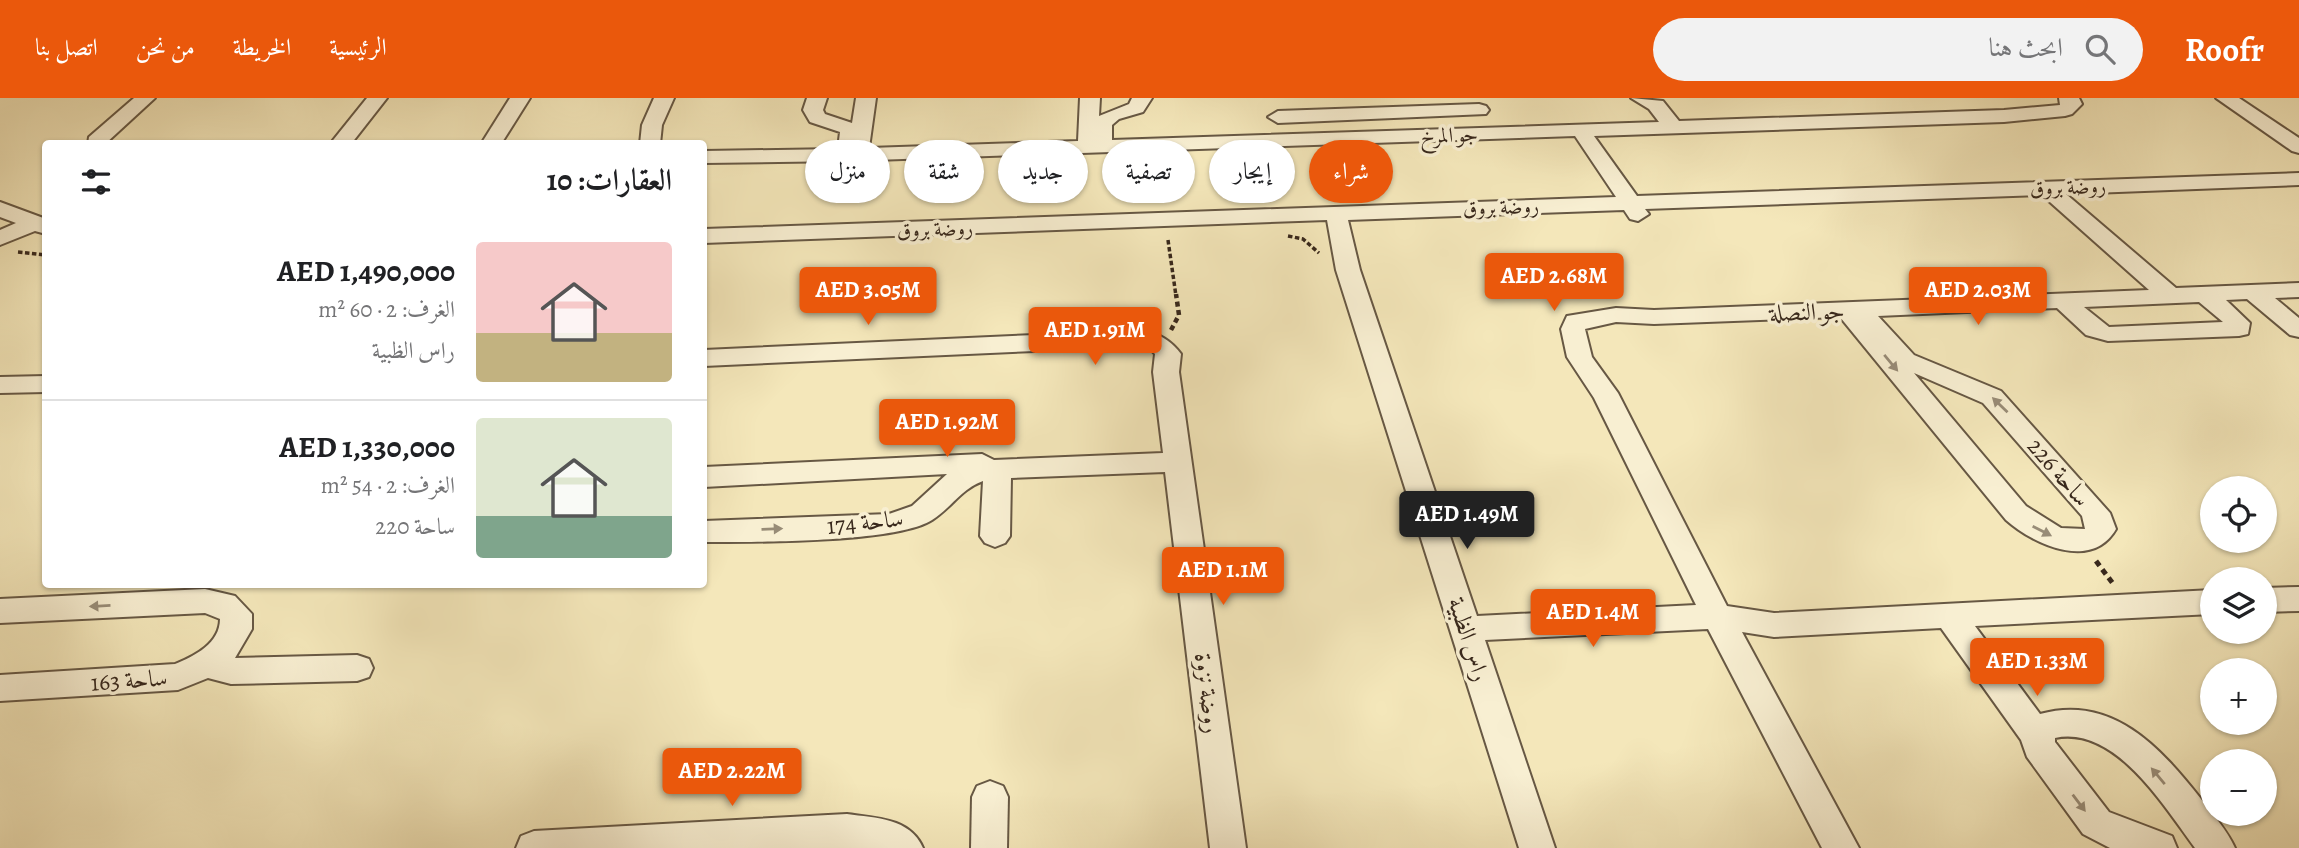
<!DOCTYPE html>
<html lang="ar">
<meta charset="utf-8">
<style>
:root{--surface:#fff;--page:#f2f2f2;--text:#202124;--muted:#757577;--line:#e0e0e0;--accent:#ea580c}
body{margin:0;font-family:Alegreya,Amiri,serif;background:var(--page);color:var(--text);direction:rtl;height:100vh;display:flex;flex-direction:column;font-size:26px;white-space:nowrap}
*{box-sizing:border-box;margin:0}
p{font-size:23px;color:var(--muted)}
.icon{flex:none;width:38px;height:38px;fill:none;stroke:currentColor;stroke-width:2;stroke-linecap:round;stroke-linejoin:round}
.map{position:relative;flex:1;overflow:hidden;direction:ltr}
.drawer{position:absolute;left:42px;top:42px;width:665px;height:448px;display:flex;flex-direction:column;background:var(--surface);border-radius:7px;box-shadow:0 2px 5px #0004;direction:rtl}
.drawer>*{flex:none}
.guide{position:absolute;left:728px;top:42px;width:665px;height:63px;direction:rtl;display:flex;gap:14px}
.fabs{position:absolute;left:2200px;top:378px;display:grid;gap:14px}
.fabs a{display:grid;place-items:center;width:77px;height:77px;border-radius:50%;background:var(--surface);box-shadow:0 2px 5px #0004;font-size:35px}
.price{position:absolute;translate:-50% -60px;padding:0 16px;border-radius:7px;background:var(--accent);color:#fff;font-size:23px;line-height:46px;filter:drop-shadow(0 2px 4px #0008)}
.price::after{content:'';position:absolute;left:50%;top:42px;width:21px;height:16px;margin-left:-10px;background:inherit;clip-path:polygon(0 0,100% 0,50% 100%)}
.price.selected{background:#222;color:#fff}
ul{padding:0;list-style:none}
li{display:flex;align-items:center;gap:21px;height:175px;padding:0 35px}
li+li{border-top:2px solid var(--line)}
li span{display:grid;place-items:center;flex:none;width:196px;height:140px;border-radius:7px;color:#555}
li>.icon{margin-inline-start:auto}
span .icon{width:84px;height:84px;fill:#fffc;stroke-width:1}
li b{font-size:30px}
h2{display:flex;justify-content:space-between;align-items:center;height:84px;padding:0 35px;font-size:30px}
.tag{padding:0 24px;border-radius:32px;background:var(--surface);box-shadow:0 2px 5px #0004;font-size:24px;line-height:63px}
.tag.selected{background:var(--accent);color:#fff}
header{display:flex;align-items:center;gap:42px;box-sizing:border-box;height:98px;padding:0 35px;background:var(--accent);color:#fff}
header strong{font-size:33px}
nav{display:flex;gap:38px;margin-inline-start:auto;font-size:24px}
.search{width:490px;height:63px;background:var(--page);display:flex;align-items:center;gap:18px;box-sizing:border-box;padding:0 24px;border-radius:38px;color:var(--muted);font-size:26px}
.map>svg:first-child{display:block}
</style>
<header>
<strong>Roofr</strong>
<div class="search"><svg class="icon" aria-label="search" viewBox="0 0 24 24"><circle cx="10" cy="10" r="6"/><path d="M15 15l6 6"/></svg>ابحث هنا</div>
<nav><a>الرئيسية</a><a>الخريطة</a><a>من نحن</a><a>اتصل بنا</a></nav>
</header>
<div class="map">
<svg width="2299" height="750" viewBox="0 0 2299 750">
<rect width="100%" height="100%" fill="#f4e7ba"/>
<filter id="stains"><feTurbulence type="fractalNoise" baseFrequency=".00286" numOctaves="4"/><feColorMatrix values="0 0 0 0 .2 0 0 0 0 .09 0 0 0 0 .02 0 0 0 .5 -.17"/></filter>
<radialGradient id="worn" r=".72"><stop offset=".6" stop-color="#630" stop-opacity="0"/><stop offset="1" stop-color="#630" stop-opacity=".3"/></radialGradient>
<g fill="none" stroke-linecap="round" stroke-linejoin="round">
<!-- minor casing -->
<g stroke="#675844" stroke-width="4">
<g id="minor">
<path d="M134 0H155L105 46H88L89 39Z"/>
<path d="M367 0H387L351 46H330Z"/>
<path d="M510 0H530L501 46H481Z"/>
<path d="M654 0H674L662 27 660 46H640L642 27Z"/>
<path d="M807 0H827L823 12 825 16 852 25 856 0H876L869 50 1078 43 1080 0H1100L1099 18 1129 6 1132 0H1152L1143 14 1119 21 1112 27V42L1659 24 1649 11 1631 0 1663 3 1679 23 2004 12 2060 7 2059 0H2079L2082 6 2072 16 2065 18 2004 24 1594 38 1637 98 2299 75V87L2066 96 2176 190 2299 185V199L2275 200 2299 220V239L2290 237 2247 201 2226 202 2250 225 2248 236 2239 238 2108 243 2086 237 2057 210 1878 218 1914 257 2001 293 2110 415 2116 431C2092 473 2034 447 2006 422L1840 219 1654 226 1616 224 1585 231 1592 259 1618 295 1727 508 1774 515 2212 492V516L1975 528 2040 616C2112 596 2160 649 2201 701 2213 717 2227 732 2235 750H2195C2164 708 2115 627 2055 640V644L2109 714 2172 738 2177 750H2110L2083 736 2027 659 2021 642 1941 530 1774 539 1742 534 1859 750H1822L1708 531 1485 542 1555 750H1519L1336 172 1327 122 704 145V131L1616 99 1575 38 846 63 704 65V53L838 51 840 34 810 24 803 12ZM2042 97 2149 192 1654 212 1616 210 1567 218 1561 231 1567 259 1594 300 1696 507 1477 518 1360 172 1348 122 1624 112 1630 121 1638 123 1649 116 1645 111ZM2199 204 2223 224 2109 229 2084 209ZM1914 275 1983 305 2082 418 2085 431 2061 430 2026 408Z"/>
<path d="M2216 0H2239L2299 40V55L2292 53Z"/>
<path d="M1479 6 1486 8 1489 12 1486 16 1278 25 1268 19 1278 13Z"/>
<path d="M0 104 46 121V136L35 133 0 147V132L16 125 0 119Z"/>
<path d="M1098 230C1129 229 1161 228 1181 256L1179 274 1246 750H1210L1165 374 1011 380 1010 438 1005 445 995 449 985 445 980 438 983 383C961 391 951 410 932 422 896 445 752 444 704 444V423L889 416 912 408 947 376 704 389V369L982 356 994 362 1163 355 1153 274 1155 256C1137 234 1090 245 1065 247L1062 252 1035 253 704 268V252L1035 237Z"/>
<path d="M46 278V294L0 295V279Z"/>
<path d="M2299 489V513L2264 514V490Z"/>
<path d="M205 491 235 498 252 516V531L235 560 357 557 369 561 373 570 369 579 357 583 231 586 208 580 178 592 0 603V577L175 566C195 558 220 545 220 521L205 515 0 525V501Z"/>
<path d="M990 683 1003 688 1008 699 1007 750H971L972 699 977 688Z"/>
<path d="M847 716C876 720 910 720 923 750H516L521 738 534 733Z"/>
</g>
</g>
<!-- path-far2 -->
<g stroke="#38281c" stroke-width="3.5" stroke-dasharray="4.5 2.5" stroke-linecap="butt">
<path d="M1288 138 1303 141 1319 155"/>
<path d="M1168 142 1176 198"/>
<path d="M18 154 46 157"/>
</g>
<!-- path-far1 -->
<path stroke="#38281c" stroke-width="4.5" stroke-dasharray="5 3.5" stroke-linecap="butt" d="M1171 232 1179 217 1176 196"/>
<!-- path -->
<path stroke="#38281c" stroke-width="5" stroke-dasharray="6 4.5" stroke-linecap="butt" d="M2096 463 2114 487"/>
<!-- minor -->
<use href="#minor" fill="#f8efd2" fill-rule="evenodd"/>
</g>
<!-- one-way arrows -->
<defs><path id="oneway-solid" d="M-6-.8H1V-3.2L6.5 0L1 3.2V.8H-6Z" transform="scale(1.75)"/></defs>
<g fill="#988c77">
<use href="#oneway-solid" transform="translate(1891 265) rotate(50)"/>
<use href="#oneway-solid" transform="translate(2000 307) rotate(-136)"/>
<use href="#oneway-solid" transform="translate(772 431) rotate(-2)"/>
<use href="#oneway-solid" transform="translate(2042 433) rotate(27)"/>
<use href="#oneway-solid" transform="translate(100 508) rotate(177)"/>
<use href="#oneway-solid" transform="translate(2158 678) rotate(-130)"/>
<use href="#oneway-solid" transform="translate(2079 705) rotate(53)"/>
</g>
<g text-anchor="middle" stroke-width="7" stroke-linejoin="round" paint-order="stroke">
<!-- far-street labels -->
<g font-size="21" fill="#38281c" stroke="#f8efd2">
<text transform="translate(1449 37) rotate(-2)" y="7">جو المرخ</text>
<text transform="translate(2068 89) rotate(-2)" y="7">روضة بروق</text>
<text transform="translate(1501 109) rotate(-2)" y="7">روضة بروق</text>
<text transform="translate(935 131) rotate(-2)" y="7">روضة بروق</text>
</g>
<!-- street labels -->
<g font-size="24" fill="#38281c" stroke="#f8efd2">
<text transform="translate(1807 214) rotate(-2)" y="8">جو النصلة</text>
<text transform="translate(2059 374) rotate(49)" y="8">ساحة 226</text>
<text transform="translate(865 424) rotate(-6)" y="8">ساحة 174</text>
<text transform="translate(1469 541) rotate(72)" y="8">راس الظبية</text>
<text transform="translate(129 582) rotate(-4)" y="8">ساحة 163</text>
<text transform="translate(1208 595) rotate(83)" y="8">روضة نزوة</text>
</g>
</g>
<rect width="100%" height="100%" filter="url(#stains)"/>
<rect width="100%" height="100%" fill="url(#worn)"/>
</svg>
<div class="fabs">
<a><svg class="icon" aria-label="locate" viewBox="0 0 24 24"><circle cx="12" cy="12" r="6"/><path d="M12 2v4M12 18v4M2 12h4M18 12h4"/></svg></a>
<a><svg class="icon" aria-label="layers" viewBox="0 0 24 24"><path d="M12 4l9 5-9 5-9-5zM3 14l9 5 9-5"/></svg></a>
<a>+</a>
<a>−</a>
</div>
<b class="price" style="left:1554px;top:215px">AED 2.68M</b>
<b class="price" style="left:868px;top:229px">AED 3.05M</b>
<b class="price" style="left:1978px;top:229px">AED 2.03M</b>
<b class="price" style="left:1095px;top:269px">AED 1.91M</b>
<b class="price" style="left:947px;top:361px">AED 1.92M</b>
<b class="price selected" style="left:1467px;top:453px">AED 1.49M</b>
<b class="price" style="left:1223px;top:509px">AED 1.1M</b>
<b class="price" style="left:1593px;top:551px">AED 1.4M</b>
<b class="price" style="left:2037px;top:600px">AED 1.33M</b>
<b class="price" style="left:732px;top:710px">AED 2.22M</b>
<div class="guide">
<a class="tag selected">شراء</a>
<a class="tag">إيجار</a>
<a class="tag">تصفية</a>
<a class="tag">جديد</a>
<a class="tag">شقة</a>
<a class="tag">منزل</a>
</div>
<section class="drawer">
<h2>العقارات: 10<svg class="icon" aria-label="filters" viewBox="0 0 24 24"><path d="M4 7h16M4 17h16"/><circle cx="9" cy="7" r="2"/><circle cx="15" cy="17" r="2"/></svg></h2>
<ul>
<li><span style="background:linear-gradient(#f6c9c9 65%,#c2b280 0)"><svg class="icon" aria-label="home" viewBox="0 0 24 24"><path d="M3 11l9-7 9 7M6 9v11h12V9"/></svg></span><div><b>AED 1,490,000</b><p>الغرف: 2 · 60 m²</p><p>راس الظبية</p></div></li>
<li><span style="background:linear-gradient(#dfe7d0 70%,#7fa58c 0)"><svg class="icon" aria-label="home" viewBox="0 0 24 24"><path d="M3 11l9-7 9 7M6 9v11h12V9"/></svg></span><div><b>AED 1,330,000</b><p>الغرف: 2 · 54 m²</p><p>ساحة 220</p></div></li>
</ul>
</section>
</div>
